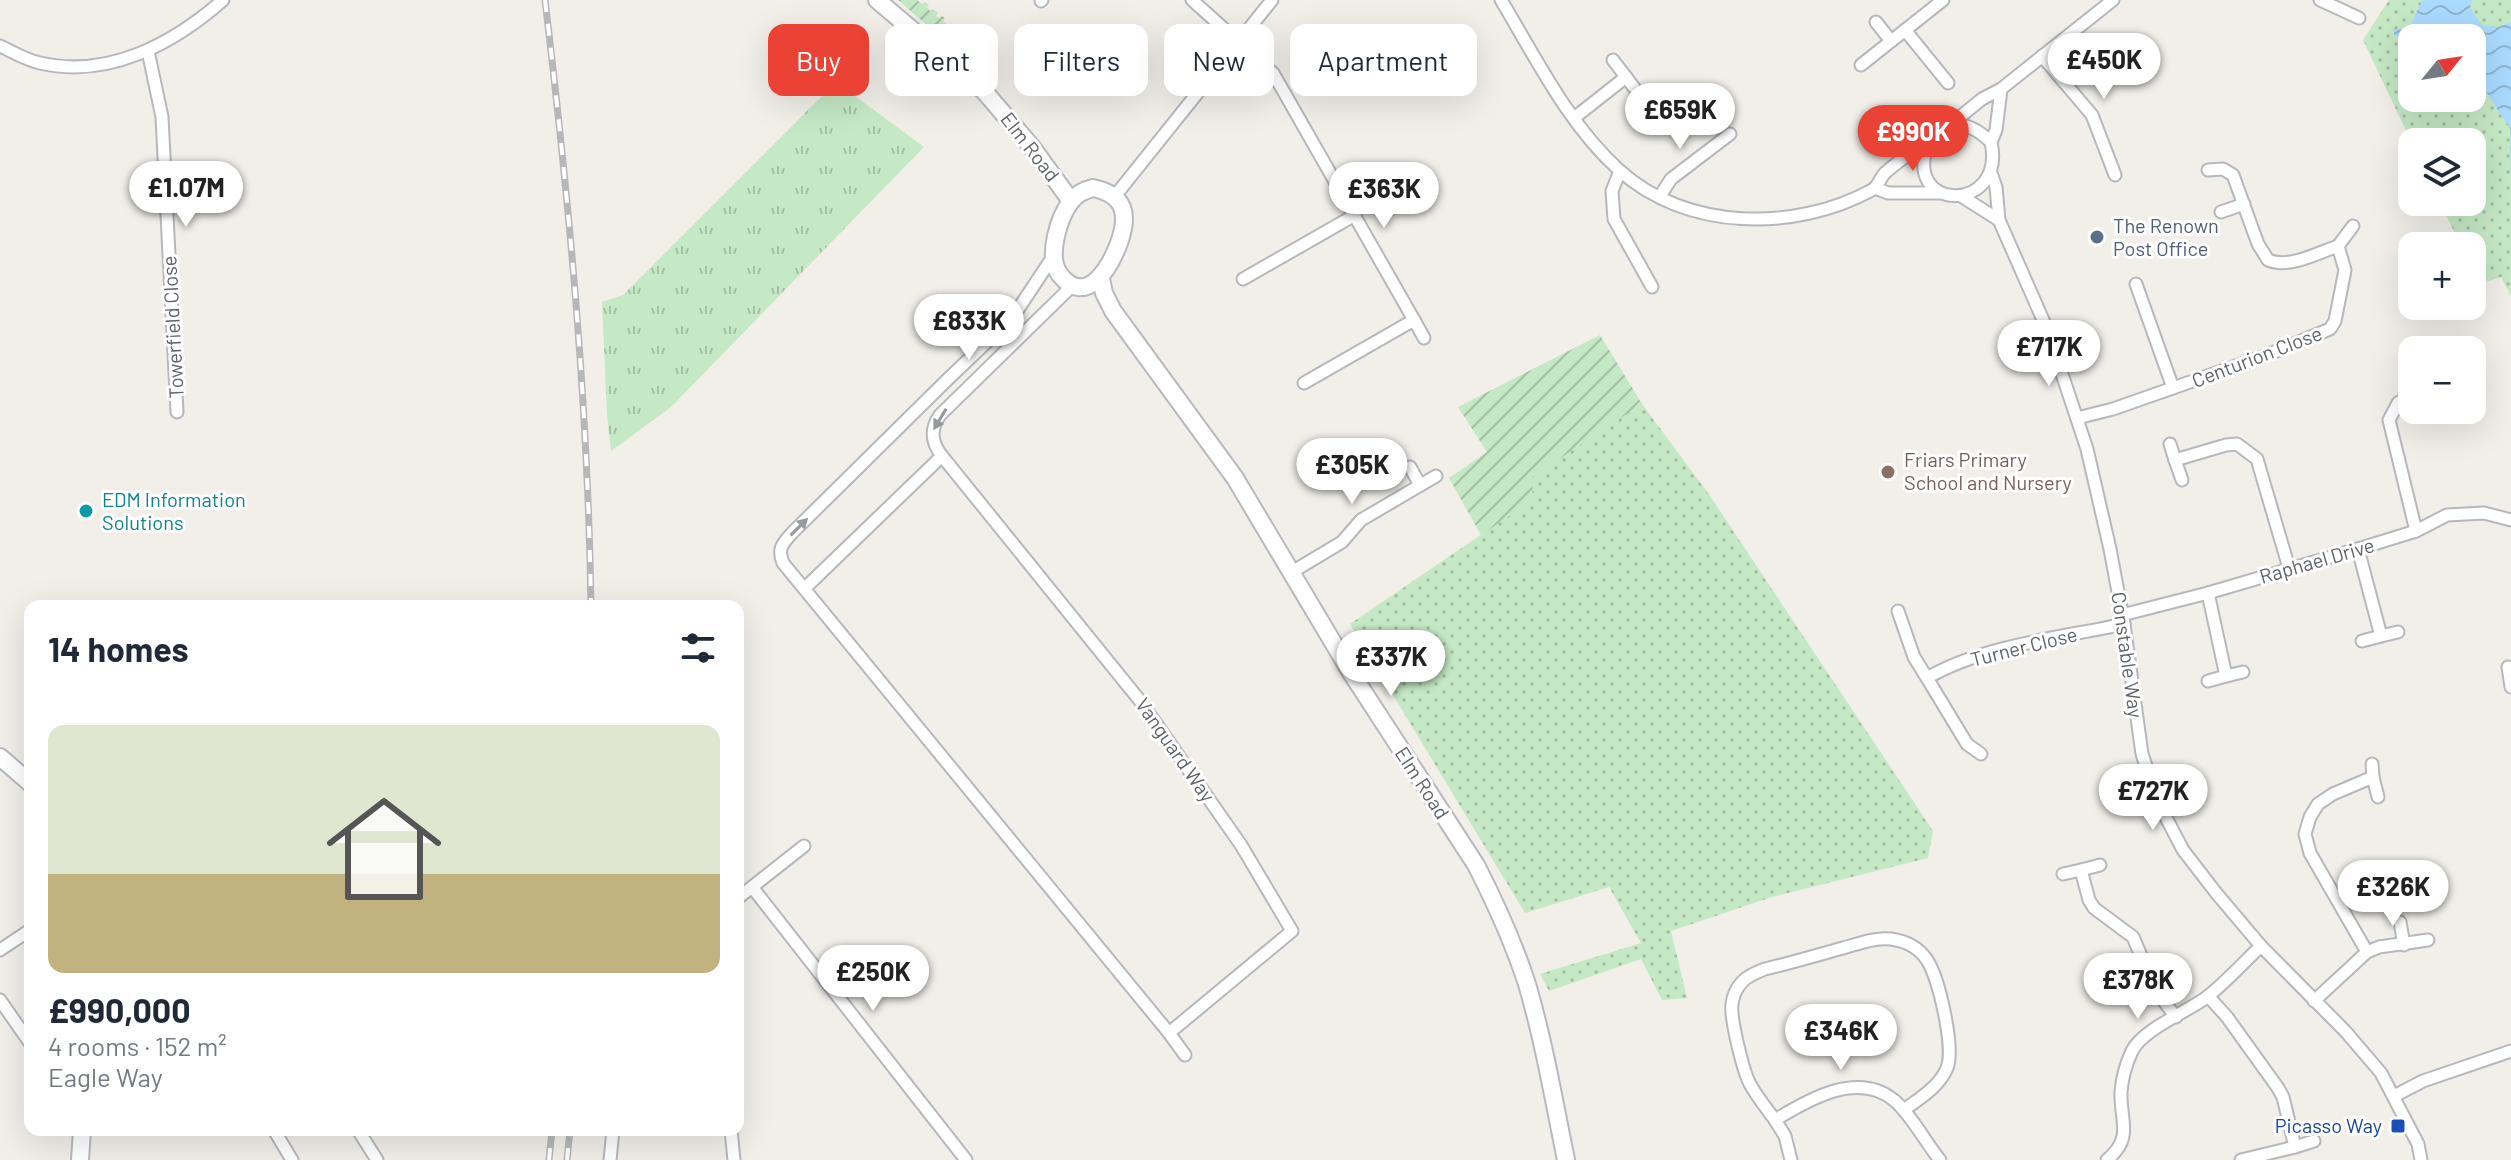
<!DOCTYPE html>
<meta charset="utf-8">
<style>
:root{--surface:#fff;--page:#f6f6f7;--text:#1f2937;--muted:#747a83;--accent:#ea4335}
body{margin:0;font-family:Barlow,sans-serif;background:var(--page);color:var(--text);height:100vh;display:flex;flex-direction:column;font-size:30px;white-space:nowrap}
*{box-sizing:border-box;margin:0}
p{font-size:26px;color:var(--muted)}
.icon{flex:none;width:44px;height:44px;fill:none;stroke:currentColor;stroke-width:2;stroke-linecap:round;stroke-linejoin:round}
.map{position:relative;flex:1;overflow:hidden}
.drawer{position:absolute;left:24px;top:600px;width:720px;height:536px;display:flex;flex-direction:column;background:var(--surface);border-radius:16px;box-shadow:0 8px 32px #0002}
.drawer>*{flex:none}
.top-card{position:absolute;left:768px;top:24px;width:760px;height:72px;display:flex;gap:16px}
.needle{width:52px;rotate:60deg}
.fabs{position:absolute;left:2398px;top:24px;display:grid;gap:16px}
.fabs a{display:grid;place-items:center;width:88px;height:88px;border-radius:16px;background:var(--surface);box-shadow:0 8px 32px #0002;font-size:40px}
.price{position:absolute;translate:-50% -68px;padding:0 18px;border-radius:28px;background:#fff;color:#222;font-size:26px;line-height:52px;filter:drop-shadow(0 2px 4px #0008)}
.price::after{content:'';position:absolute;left:50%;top:48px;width:24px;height:18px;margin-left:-12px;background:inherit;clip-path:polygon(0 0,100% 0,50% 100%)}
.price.current{background:var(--accent);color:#fff}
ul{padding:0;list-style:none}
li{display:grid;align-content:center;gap:16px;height:424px;padding:0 24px}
li span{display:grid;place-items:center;height:248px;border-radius:16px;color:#555}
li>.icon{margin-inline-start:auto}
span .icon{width:144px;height:144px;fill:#fffc;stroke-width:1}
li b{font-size:34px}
h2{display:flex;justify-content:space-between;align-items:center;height:96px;padding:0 24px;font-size:34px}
.tag{padding:0 28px;border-radius:16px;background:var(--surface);box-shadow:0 8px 32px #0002;font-size:28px;line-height:72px}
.tag.current{background:var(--accent);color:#fff}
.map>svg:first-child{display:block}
</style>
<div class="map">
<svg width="2511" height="1160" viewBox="0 0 2511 1160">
<defs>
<pattern id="grass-tufts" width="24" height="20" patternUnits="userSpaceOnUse" patternTransform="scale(2)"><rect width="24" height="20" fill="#c5e8c5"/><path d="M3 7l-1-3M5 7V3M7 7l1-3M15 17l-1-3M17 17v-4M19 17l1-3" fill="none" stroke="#a3c0a4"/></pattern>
<pattern id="park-dots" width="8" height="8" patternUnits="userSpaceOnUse" patternTransform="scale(2)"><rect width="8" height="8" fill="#c5e8c5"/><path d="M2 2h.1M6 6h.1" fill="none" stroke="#a3c0a4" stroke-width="1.8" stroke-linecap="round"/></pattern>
<pattern id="garden-furrows" width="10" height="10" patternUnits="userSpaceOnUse" patternTransform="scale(2)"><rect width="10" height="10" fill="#c5e8c5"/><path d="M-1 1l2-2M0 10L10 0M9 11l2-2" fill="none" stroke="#a3c0a4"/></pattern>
<pattern id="water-waves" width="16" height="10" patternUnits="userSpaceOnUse" patternTransform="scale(2)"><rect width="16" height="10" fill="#aadaff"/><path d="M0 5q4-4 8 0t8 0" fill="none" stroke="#8eb4d2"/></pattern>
</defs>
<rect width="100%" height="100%" fill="#f1efe8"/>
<!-- grass -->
<path fill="url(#grass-tufts)" d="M836 82 924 147 671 407 611 451 607 414 602 302 623 295Z"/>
<!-- park -->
<g fill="url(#park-dots)" fill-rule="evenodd">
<path d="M2389 0H2511V296L2501 277 2479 284 2472 268V246H2461L2440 202H2472V142L2412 143 2363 40ZM2412 38H2472V98H2412Z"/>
<path d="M1642 404 1708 493 1933 831 1928 858 1772 897 1671 931 1687 998 1662 1000 1641 959 1549 991 1540 974 1641 943 1609 887 1525 913 1350 624 1532 500 1531 477Z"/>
</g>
<!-- garden -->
<g fill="url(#garden-furrows)">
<path d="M898 0H917L922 4 925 2 929 5 927 7 930 11 933 9 938 13 936 16 939 18 942 16 945 18 943 21 949 26 951 23 955 26 945 41Z"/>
<path d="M1600 335 1642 404 1532 477 1533 500 1481 535 1449 478 1487 452 1458 407Z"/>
</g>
<!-- water -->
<path fill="url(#water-waves)" d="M2425 0H2472L2470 8 2482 25 2498 27 2511 22V180L2510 128 2472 71V38H2412V44L2394 35V29L2408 30 2422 1Z"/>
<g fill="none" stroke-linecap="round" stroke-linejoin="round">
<!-- street casing -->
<g stroke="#b5b8bc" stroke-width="15">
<g id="street">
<path d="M1192 0 1273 73 1414 320 1304 383"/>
<path d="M1501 0C1536 58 1568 124 1619 170 1686 231 1795 232 1872 190 1879 186 1880 177 1886 172 1903 157 1923 145 1940 131 1960 119 1975 127 1991 142 2007 215 1897 213 1930 139"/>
<path d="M2320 0 2359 18"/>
<path d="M1041 1 1042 0"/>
<path d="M1876 22 1891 41"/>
<path d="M1905 30 1948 83"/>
<path d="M0 46C13 52 26 60 40 63 109 79 174 43 223 0"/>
<path d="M148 51 162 117 177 412"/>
<path d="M2042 56 2092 115 2115 175"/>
<path d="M1613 60 1626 77"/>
<path d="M1861 65 1943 0"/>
<path d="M1574 118 1626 77 1650 109"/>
<path d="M1950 125 1982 99 2001 89 2113 0"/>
<path d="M1991 142 1996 130 2001 89"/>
<path d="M2208 170 2223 169 2233 175 2258 244 2268 260C2289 269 2317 253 2338 246"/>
<path d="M1620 171 1612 191 1614 219 1652 287"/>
<path d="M1991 173 1996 187 1999 220 2047 329 2087 449 2110 549 2124 624 2142 754 2159 804 2183 850 2217 894 2261 946 2346 1032 2381 1073 2418 1144 2421 1160"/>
<path d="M1875 188 1888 193H1939"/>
<path d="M1115 196 1272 0"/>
<path d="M1660 196 1671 179 1730 134"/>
<path d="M1961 196 1999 220"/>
<path d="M2221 212 2244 204"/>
<path d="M1052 258 1013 317 947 380 793 532C783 543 777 548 783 563L1169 1033 1292 931 1241 845 1141 702 942 456C931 442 930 429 940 415L1073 285"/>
<path d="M1243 279 1355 215"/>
<path d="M2136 284 2173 388"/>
<path d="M1414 320 1424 338"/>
<path d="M2472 389 2473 393"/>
<path d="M2412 394 2398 403 2389 420 2416 531"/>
<path d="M2077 418 2113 409 2267 355 2330 329 2335 321 2345 270 2338 246 2353 226"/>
<path d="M2170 444 2175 460 2226 445 2237 444 2257 459 2289 568"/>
<path d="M2175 460 2182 480"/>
<path d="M1410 467 1420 485"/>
<path d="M2358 549 2381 636 2398 632"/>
<path d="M1292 572 1342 542 1361 520 1436 476"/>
<path d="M805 588 942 456"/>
<path d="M2208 593 2226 676 2243 672"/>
<path d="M1898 611 1914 657 1927 678C1984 645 2060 638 2124 624"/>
<path d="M2122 615 2208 593 2358 549 2416 531 2447 515 2484 513 2511 520"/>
<path d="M2362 641 2381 636"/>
<path d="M2508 667 2511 687"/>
<path d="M1927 678 1967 744 1981 754"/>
<path d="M2208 681 2226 676"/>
<path d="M2373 777 2378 797"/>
<path d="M2081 870 2100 865"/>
<path d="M2063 874 2081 870 2089 900 2094 908 2133 937 2156 991 2176 1017"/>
<path d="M752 887 966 1160"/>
<path d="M738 898 804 846"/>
<path d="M2400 922 2404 945"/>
<path d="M0 950 27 932"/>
<path d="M2367 952 2379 947 2428 940"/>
<path d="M2208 996 2227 1017 2278 1088 2283 1097 2295 1147 2241 1160"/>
<path d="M0 1000 30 1043"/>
<path d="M2314 1001 2367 952 2310 853 2305 834 2310 817 2318 804 2333 794 2373 777 2372 764"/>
<path d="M1169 1033 1185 1055"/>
<path d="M2394 1096 2423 1081 2511 1051"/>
<path d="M1775 1120C1767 1109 1757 1097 1750 1084 1743 1071 1730 1018 1732 1004 1733 996 1737 987 1743 981 1749 975 1757 972 1765 969 1791 963 1817 955 1843 948 1858 944 1875 937 1891 939 1906 941 1919 948 1927 960 1939 978 1955 1048 1947 1068 1939 1087 1920 1098 1904 1110"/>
<path d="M274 1130 292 1160"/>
<path d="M358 1130 377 1160"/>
<path d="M731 1130 734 1160"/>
<path d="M2295 1147 2314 1141"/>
<path d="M610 1160 613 1130"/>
<path d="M1791 1160 1785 1136 1775 1120C1809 1099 1859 1070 1895 1101 1913 1117 1925 1142 1940 1160"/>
<path d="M2107 1160C2134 1137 2120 1122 2121 1092 2122 1078 2126 1064 2132 1051 2143 1029 2187 1012 2207 997 2226 982 2243 963 2261 946"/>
</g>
</g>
<!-- secondary casing -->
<g stroke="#b6babf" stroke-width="20">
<g id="secondary">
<path d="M877 0 984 91 1031 146 1071 201"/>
<path d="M1093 188C1126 195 1129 215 1119 243 1110 267 1087 308 1060 275 1046 257 1059 216 1072 200 1078 193 1085 190 1093 188Z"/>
<path d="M1101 279 1104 293 1113 311 1235 478 1350 671 1476 865C1495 902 1514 944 1527 984 1544 1042 1554 1101 1566 1160"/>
<path d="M0 757 30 783"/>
<path d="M80 1160 82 1130"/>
</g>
</g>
<!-- street -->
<use href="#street" stroke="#fff" stroke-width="11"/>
<!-- secondary -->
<use href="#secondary" stroke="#fff" stroke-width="16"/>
<!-- rail casing -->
<g stroke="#b6b7b8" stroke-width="7">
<g id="rail">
<path d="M545 0C569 201 588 403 591 606"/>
<path d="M549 1160 552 1130"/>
<path d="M567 1160 570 1130"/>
</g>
</g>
<!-- rail -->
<use href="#rail" stroke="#fff" stroke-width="4" stroke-dasharray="12" stroke-linecap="butt"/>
</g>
<!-- one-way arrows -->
<defs><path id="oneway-solid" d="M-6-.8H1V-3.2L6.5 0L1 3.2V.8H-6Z" transform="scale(2)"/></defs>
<g fill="#979a9d">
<use href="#oneway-solid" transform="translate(940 419) rotate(121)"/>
<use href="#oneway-solid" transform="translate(799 527) rotate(-45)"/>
</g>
<!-- markers -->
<circle fill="#5c6f8a" stroke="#fff" stroke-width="3" cx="2097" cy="237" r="8"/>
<circle fill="#8d6e63" stroke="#fff" stroke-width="3" cx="1888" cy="472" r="8"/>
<circle fill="#0f9aa8" stroke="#fff" stroke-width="3" cx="86" cy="511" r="8"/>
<rect fill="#1a4fb4" stroke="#fff" stroke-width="3" x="2390" y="1118" width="16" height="16" rx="4"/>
<g text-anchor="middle" stroke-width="6" stroke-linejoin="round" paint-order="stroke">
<!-- street labels -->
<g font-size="20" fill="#5f6368" stroke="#fff">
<text transform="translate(1030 147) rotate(52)" y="7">Elm Road</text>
<text transform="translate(173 327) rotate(-93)" y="7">Towerfield Close</text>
<text transform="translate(2257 357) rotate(-21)" y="7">Centurion Close</text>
<text transform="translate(2317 561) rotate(-16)" y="7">Raphael Drive</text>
<text transform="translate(2024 647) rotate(-14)" y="7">Turner Close</text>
<text transform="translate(2127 655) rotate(82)" y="7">Constable Way</text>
<text transform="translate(1175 750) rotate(55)" y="7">Vanguard Way</text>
<text transform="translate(1422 783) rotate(57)" y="7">Elm Road</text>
</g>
<!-- service labels -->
<g font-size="20" fill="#4e5e75" stroke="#fff" text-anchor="start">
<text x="2113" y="233">The Renown<tspan x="2113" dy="23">Post Office</tspan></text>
</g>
<!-- education labels -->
<g font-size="20" fill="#785e54" stroke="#fff" text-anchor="start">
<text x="1904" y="467">Friars Primary<tspan x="1904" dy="23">School and Nursery</tspan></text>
</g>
<!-- culture labels -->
<g font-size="20" fill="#0d838f" stroke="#fff" text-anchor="start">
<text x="102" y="507">EDM Information<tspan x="102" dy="23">Solutions</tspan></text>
</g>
<!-- transit labels -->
<g font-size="20" fill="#164399" stroke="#fff" text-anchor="end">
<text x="2382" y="1133">Picasso Way</text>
</g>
</g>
</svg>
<div class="fabs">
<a><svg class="needle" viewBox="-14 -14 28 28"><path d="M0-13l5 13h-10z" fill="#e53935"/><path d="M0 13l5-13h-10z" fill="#747a83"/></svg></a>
<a><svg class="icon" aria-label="layers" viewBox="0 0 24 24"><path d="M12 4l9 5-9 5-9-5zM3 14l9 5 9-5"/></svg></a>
<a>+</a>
<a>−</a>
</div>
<b class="price" style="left:2104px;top:101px">£450K</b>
<b class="price" style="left:1680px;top:151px">£659K</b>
<b class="price current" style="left:1913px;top:173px">£990K</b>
<b class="price" style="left:186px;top:229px">£1.07M</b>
<b class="price" style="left:1384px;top:230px">£363K</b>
<b class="price" style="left:969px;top:362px">£833K</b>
<b class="price" style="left:2049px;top:388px">£717K</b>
<b class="price" style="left:1352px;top:506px">£305K</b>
<b class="price" style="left:1391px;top:698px">£337K</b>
<b class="price" style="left:2153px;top:832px">£727K</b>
<b class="price" style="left:2393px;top:928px">£326K</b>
<b class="price" style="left:873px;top:1013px">£250K</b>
<b class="price" style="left:2138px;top:1021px">£378K</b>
<b class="price" style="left:1841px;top:1072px">£346K</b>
<div class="top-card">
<a class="tag current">Buy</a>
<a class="tag">Rent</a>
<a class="tag">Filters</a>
<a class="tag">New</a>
<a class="tag">Apartment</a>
</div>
<section class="drawer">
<h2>14 homes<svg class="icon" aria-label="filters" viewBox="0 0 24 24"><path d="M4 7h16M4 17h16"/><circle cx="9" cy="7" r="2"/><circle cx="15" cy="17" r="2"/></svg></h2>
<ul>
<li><span style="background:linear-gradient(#dfe7d0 60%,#c2b280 0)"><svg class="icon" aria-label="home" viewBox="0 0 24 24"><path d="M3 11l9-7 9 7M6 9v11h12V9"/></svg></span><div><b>£990,000</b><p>4 rooms · 152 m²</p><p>Eagle Way</p></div></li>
</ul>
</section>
</div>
